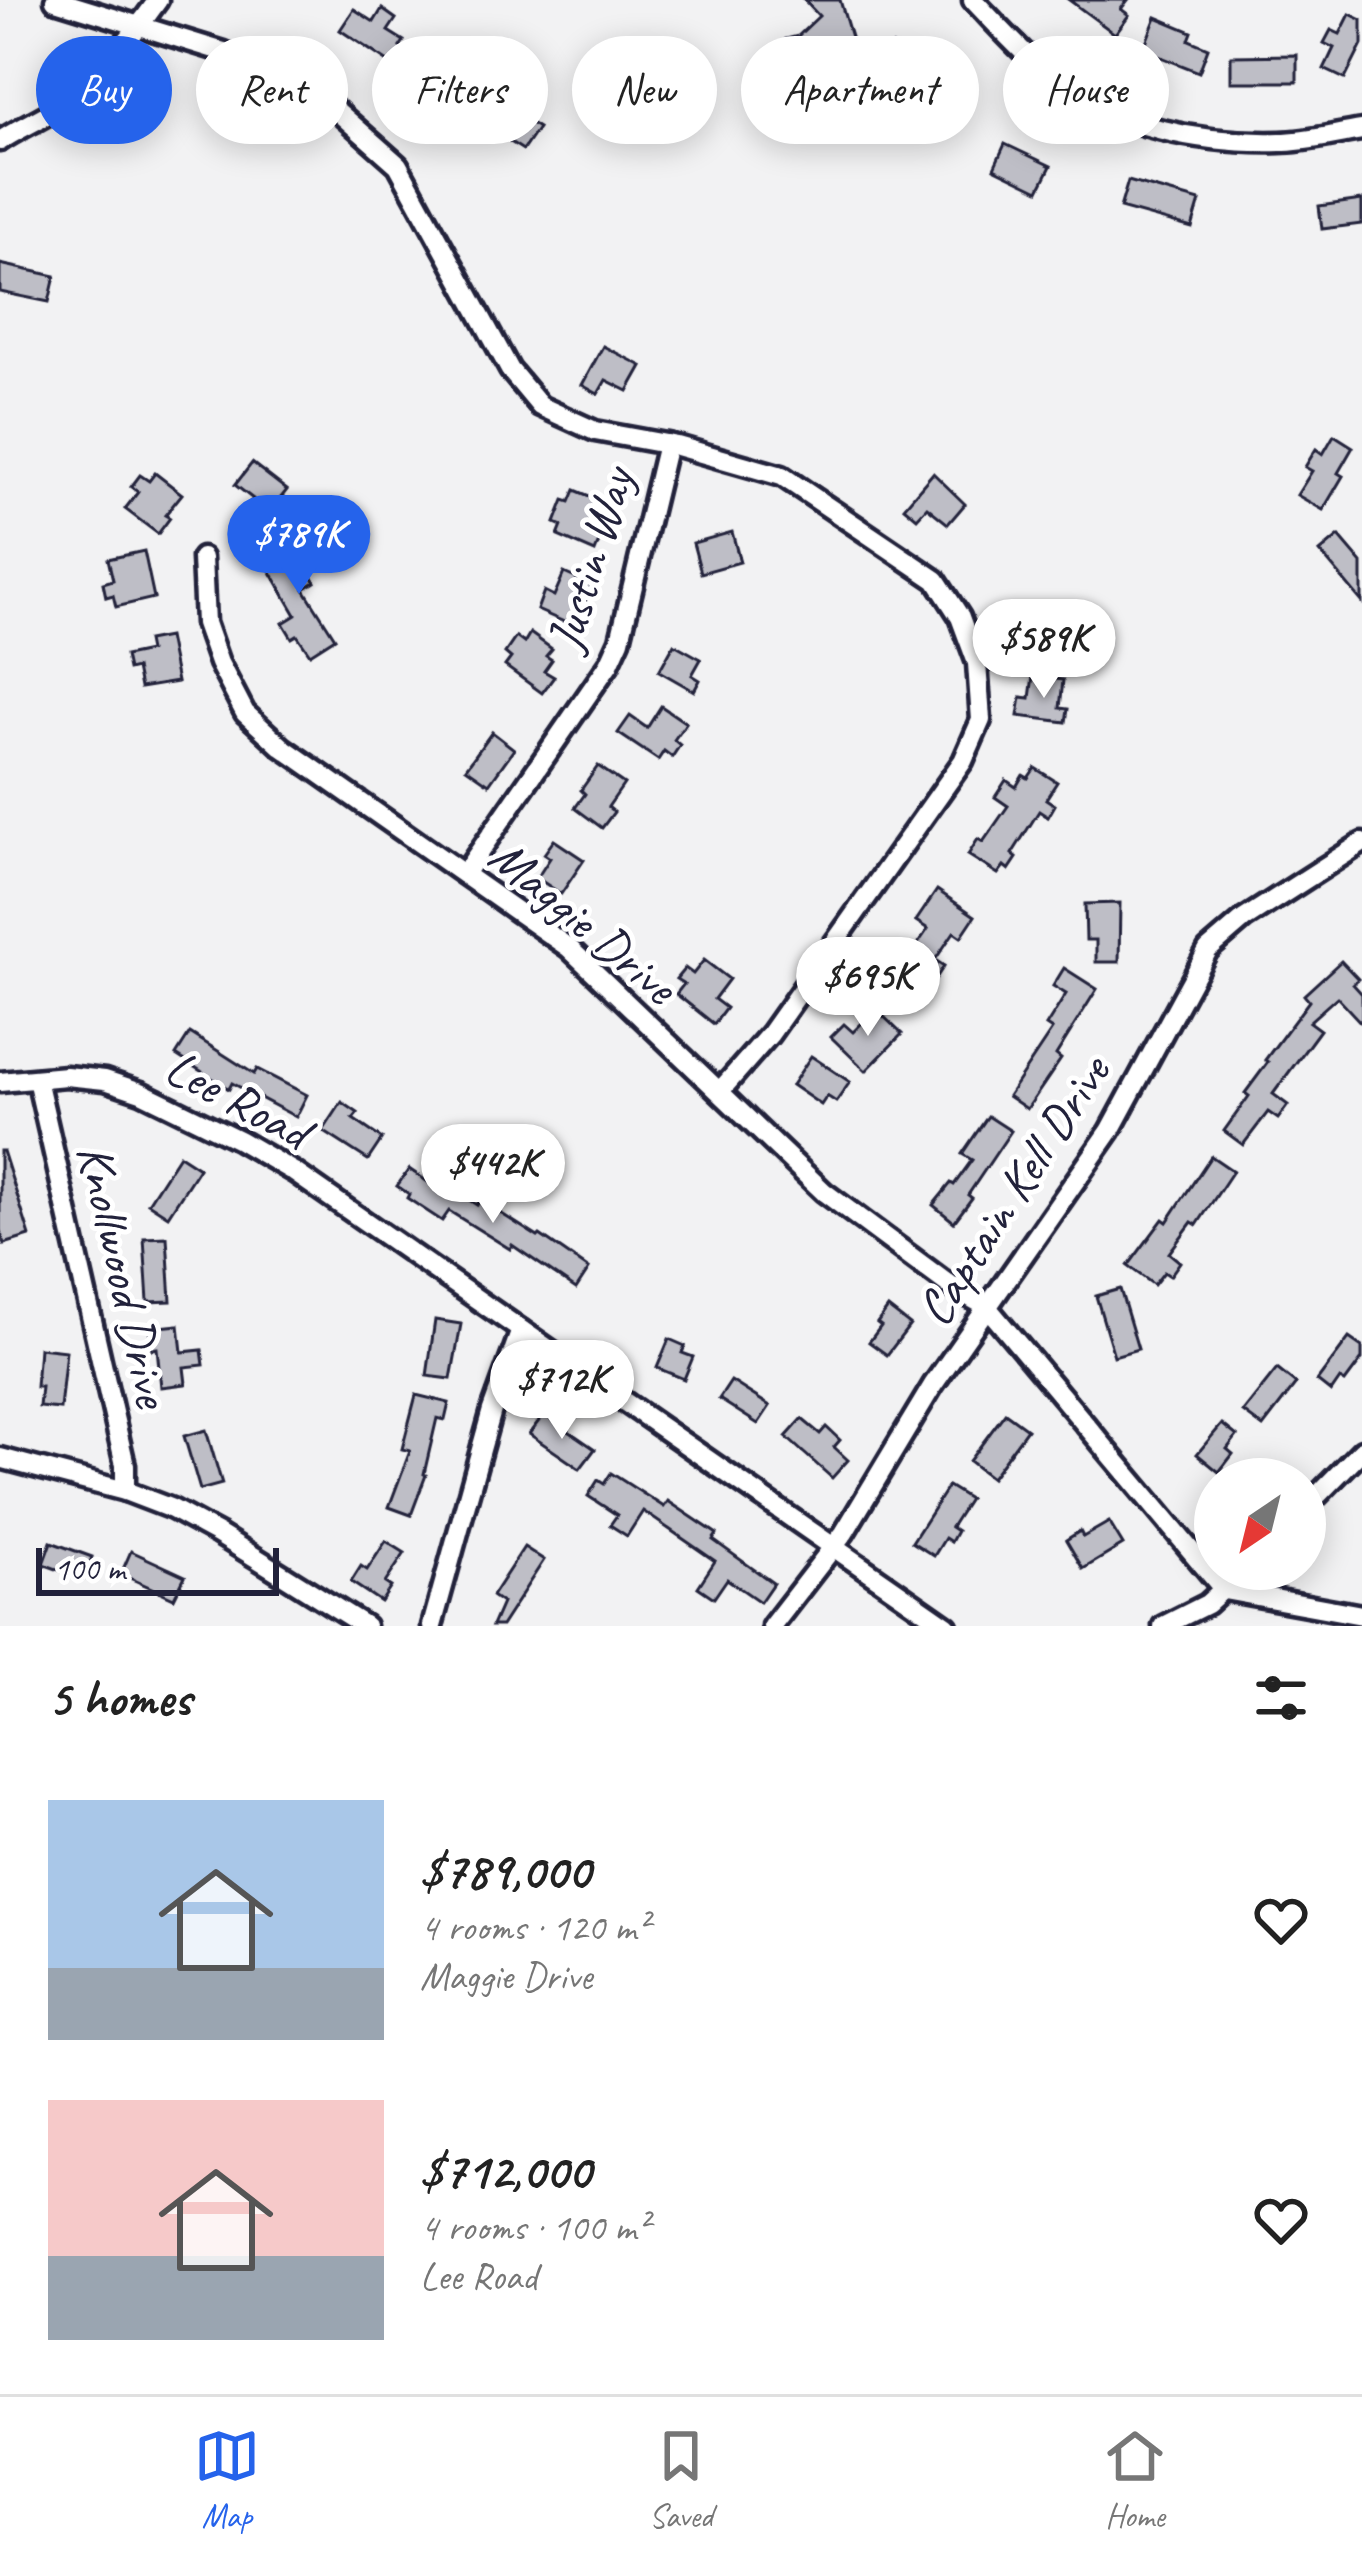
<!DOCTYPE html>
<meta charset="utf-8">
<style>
:root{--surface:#fff;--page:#f6f6f6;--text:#222;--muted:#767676;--line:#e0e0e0;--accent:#2563eb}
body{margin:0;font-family:Caveat,sans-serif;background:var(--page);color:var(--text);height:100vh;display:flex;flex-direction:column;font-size:45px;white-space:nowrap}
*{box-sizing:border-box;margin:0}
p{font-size:39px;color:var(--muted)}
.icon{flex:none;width:66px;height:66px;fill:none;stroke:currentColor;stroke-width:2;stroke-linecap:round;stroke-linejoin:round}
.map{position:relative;height:1626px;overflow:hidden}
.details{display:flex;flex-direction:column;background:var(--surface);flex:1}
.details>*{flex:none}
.guide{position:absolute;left:36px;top:36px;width:1290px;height:108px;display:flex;gap:24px}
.needle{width:78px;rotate:215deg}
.buttons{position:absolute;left:1194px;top:1458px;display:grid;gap:24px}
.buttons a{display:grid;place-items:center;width:132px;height:132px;border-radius:50%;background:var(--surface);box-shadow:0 6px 30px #0003;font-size:60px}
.scale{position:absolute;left:36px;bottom:30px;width:243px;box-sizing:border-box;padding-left:12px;border:6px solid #22223b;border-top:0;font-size:33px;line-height:42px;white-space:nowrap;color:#22223b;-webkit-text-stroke:9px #fff;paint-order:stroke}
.price{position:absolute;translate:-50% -102px;padding:0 27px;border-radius:42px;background:#fff;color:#222;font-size:39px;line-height:78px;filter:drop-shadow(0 3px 6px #0008)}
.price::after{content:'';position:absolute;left:50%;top:72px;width:36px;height:27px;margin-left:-18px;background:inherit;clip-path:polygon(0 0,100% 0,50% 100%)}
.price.on{background:var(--accent);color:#fff}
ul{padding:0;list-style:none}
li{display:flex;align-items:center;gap:36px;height:300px;padding:0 48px}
li span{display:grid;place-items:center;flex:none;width:336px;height:240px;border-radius:0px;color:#555}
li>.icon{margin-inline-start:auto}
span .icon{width:144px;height:144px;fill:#fffc;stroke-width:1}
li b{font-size:51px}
h2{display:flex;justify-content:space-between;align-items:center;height:144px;padding:0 48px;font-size:51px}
.pill{padding:0 42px;border-radius:54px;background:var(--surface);box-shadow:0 6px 30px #0003;font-size:42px;line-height:108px}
.pill.on{background:var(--accent);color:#fff}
.tabs{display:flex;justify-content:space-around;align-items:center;height:168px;border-top:3px solid var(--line);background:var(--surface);font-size:33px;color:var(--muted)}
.tabs a{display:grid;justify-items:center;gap:6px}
.tabs .on{color:var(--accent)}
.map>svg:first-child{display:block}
</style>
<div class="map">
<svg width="1362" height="1626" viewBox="0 0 1362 1626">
<rect width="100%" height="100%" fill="#f2f2f3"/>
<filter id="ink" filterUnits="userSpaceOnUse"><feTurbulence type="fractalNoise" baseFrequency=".00833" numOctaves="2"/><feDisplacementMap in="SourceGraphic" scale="24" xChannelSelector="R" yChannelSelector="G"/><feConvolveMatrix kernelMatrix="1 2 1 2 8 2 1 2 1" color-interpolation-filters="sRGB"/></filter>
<g filter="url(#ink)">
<!-- building -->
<g fill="#bebec6" stroke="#22223b" stroke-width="3">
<path d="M804 0H840L853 44 791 59 786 39 798 36 819 16Z"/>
<path d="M1069 0H1128L1121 9 1129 15 1115 34Z"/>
<path d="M354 9 374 22 382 9 396 19 388 31 404 41 400 47 468 92 454 113 400 77 403 72 340 30Z"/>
<path d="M1350 14 1362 20V45L1345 79 1324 69 1334 48 1324 43 1331 30 1340 34Z"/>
<path d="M1156 17 1192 32 1189 40 1208 48 1199 72 1143 50Z"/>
<path d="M893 45 924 71 906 92 879 68 888 57 885 55Z"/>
<path d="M1297 55V82H1231V56Z"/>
<path d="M498 93 522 108 518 115 538 128 523 150 479 122Z"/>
<path d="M1005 144 1051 166 1039 190 994 168Z"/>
<path d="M1128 181 1200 201 1192 228 1120 208Z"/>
<path d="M1362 200V224L1322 229 1319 206Z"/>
<path d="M0 264 55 276 49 302 0 292Z"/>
<path d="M603 346 642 366 628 391 606 380 598 394 582 385Z"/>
<path d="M1334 435 1353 447 1338 473 1343 476 1323 510 1297 495 1312 471 1305 467 1316 449 1323 454Z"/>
<path d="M252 463 287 490 257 528 240 515 253 499 235 485Z"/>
<path d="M155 473 182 494 165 515 170 518 158 534 125 509 138 492 131 487 140 475 149 481Z"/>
<path d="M933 473 965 504 948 524 927 507 917 518 904 507Z"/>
<path d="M575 490 599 500 596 505 603 508 594 529 603 532 595 552 558 536 562 526 555 523 564 500 570 502Z"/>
<path d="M732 532 740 562 701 573 693 543Z"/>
<path d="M1339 536 1362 563V602L1320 552Z"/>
<path d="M299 539 308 552 300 557 315 582 304 589 335 638 310 654 297 635 292 638 283 623 296 615 264 560Z"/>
<path d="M144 551 154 598 116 607 113 595 106 597 103 583 113 580 108 559Z"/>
<path d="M564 573 593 586 581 612 575 610 569 624 537 610 544 591 554 596Z"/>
<path d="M530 633 552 649 546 656 552 660 544 671 554 677 542 693 505 666 511 658 505 653 516 637 524 643Z"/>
<path d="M168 637 177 682 140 688 136 668 128 670 125 656 149 651 147 641Z"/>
<path d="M674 644 701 659 692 675 700 680 694 691 659 671Z"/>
<path d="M1033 676 1063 680 1060 708 1068 709 1066 722 1018 716 1021 697 1030 698Z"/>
<path d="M661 706 686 723 674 740 680 745 672 757 664 751 658 760 618 733 630 716 647 728Z"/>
<path d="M492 732 514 749 489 784 466 768Z"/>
<path d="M598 766 624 784 608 807 614 812 602 828 575 808 585 794 581 790Z"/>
<path d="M1035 768 1057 782 1046 799 1055 805 1048 817 1039 811 1012 854 1017 858 1009 870 1004 866 998 874 968 855 978 839 983 842 1008 806 995 797 1006 780 1016 787 1023 775 1028 778Z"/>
<path d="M554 840 584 860 561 894 537 878 550 858 544 854Z"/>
<path d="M937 890 975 916 961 937 954 932 935 960 944 966 923 998 887 974 898 958 905 963 928 929 916 921Z"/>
<path d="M1120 903 1119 962H1096V940H1086L1085 904Z"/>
<path d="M704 960 729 979 714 999 726 1008 714 1024 676 994 684 984 676 979 685 968 693 974Z"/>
<path d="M1341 961 1358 979 1353 984 1362 994V1024L1337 997 1309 1022 1320 1030 1273 1094 1288 1105 1278 1119 1268 1112 1243 1145 1224 1131 1249 1096 1245 1093 1268 1062 1265 1060 1309 1001 1304 995Z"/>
<path d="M1064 968 1097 989 1056 1055 1061 1059 1027 1109 1008 1096 1052 1030 1046 1026 1066 994 1053 986Z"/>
<path d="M876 1009 902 1034 866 1071 831 1037 844 1024 853 1032Z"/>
<path d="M190 1033 254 1074 257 1069 307 1095 296 1117 232 1083 229 1089 176 1055Z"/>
<path d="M811 1056 850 1082 836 1102 827 1096 821 1105 792 1085Z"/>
<path d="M342 1102 358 1113 353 1119 382 1139 368 1160 323 1131Z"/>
<path d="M988 1116 1011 1131 968 1195 972 1198 954 1222 933 1205 951 1183 954 1185 972 1160 962 1154Z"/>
<path d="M0 1151H3L30 1236 4 1244 0 1230Z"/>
<path d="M179 1155 199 1168 168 1216 148 1203Z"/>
<path d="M1211 1156 1233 1171 1197 1225 1192 1222 1169 1253 1180 1262 1170 1276 1164 1272 1154 1285 1128 1266 1163 1219 1167 1222Z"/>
<path d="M409 1169 444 1193 448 1186 477 1205 483 1194 498 1203 494 1209 538 1237 540 1235 589 1269 576 1289 512 1245 510 1249 449 1211 442 1221 407 1198 409 1194 397 1186Z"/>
<path d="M167 1237 171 1301 148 1302 144 1238Z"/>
<path d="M1120 1289 1138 1349 1114 1356 1096 1296Z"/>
<path d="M888 1308 910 1325 887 1355 869 1342 881 1326 877 1323Z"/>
<path d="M435 1320 461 1324 451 1379 427 1376Z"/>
<path d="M179 1325 182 1352 202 1350 204 1365 184 1367 186 1384 161 1387 157 1348 152 1349 149 1328Z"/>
<path d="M1349 1338 1362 1347V1359L1345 1382 1340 1379 1331 1392 1317 1381Z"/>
<path d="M669 1339 685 1346 682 1353 693 1357 684 1379 657 1368Z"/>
<path d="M39 1348 66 1351 60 1409 39 1407 41 1387H36Z"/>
<path d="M1277 1369 1296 1384 1263 1427 1243 1412Z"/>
<path d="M731 1381 770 1406 758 1424 719 1399Z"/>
<path d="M416 1395 449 1403 445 1420 437 1418 424 1474 426 1475 411 1515 389 1507 410 1451 402 1449Z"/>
<path d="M1005 1413 1027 1429 991 1478 969 1461Z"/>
<path d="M544 1414 595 1449 580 1469 529 1434Z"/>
<path d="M802 1419 820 1434 826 1427 840 1440 834 1447 848 1460 832 1478 786 1437Z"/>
<path d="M1222 1424 1237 1436 1227 1449 1233 1454 1219 1472 1197 1454Z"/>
<path d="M206 1430 222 1484 200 1490 184 1436Z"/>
<path d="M611 1473 664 1507 668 1501 717 1534 713 1540 773 1583 760 1602 727 1579 714 1598 698 1587 715 1561 643 1511 627 1536 610 1525 617 1515 588 1496 598 1480 604 1484Z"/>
<path d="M948 1486 969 1499 951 1527 957 1531 951 1542 945 1538 934 1556 912 1542Z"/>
<path d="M1109 1522 1123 1545 1083 1569 1066 1540 1080 1531 1083 1537Z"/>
<path d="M386 1541 405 1553 385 1583 391 1587 381 1602 351 1582 361 1566 367 1570Z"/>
<path d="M51 1542 92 1557 84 1579 43 1564Z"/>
<path d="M524 1547 544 1560 501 1626H492L502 1603 492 1596Z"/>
<path d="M131 1551 185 1576 174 1598 121 1574Z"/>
</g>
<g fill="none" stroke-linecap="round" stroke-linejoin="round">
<!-- minor casing -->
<g stroke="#22223b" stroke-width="27">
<g id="minor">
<path d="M55 0 224 52 296 81 328 103 398 165 510 370 540 406 595 431 677 446 782 476 936 580 960 617 977 663 981 720 963 761 770 1034 720 1091"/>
<path d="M973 0C999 27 1024 55 1052 78 1115 128 1202 144 1280 142 1307 142 1335 134 1362 130"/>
<path d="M0 141C16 130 35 122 51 112 93 83 129 41 158 0"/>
<path d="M202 558 205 623 219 663 245 713 282 747 569 948 824 1192 952 1287 987 1307 1224 1590"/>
<path d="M464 874 609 664 620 640 667 444"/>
<path d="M37 1079 125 1465V1491"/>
<path d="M0 1082 66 1076 105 1080 141 1092 239 1140 294 1172 947 1626"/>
<path d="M0 1458 125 1491 172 1509 218 1534 365 1626"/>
<path d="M1305 1508 1362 1450"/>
<path d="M1224 1590 1362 1615"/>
<path d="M432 1626 492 1410 521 1330"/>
<path d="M772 1626 844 1533 933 1385 1110 1131 1208 950 1244 919 1362 843"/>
<path d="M1163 1626 1207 1604 1245 1569"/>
</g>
</g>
<!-- minor -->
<use href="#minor" stroke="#fff" stroke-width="18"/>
</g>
</g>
<g text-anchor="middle" stroke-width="10" stroke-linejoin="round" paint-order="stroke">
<!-- street labels -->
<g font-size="51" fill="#22223b" stroke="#fff">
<text transform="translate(589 559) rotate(-73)" y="18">Justin Way</text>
<text transform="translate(584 920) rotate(40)" y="18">Maggie Drive</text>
<text transform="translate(238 1098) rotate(28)" y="18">Lee Road</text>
<text transform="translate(1012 1190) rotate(-57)" y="18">Captain Kell Drive</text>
<text transform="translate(125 1275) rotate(77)" y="18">Knollwood Drive</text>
</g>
</g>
</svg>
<div class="buttons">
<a><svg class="needle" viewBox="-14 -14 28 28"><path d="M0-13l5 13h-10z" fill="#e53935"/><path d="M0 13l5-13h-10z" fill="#767676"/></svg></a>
</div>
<div class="scale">100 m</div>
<b class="price on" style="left:299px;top:597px">$789K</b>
<b class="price" style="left:1044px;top:701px">$589K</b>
<b class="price" style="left:868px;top:1039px">$695K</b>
<b class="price" style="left:493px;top:1226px">$442K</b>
<b class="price" style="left:562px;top:1442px">$712K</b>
<div class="guide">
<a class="pill on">Buy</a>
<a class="pill">Rent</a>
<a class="pill">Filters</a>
<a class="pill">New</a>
<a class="pill">Apartment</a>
<a class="pill">House</a>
</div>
</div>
<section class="details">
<h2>5 homes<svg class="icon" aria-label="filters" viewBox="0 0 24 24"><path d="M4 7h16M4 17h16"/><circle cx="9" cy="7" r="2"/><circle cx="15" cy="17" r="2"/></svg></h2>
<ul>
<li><span style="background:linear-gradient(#a9c7e8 70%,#9aa5b1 0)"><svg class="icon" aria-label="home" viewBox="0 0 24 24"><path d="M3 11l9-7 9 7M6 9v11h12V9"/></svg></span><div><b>$789,000</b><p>4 rooms · 120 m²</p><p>Maggie Drive</p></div><svg class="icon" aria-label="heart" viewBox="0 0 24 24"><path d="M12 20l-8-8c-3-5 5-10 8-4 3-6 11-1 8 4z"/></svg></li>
<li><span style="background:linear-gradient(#f6c9c9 65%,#9aa5b1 0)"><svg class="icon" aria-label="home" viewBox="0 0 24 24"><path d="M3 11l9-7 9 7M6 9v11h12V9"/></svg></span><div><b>$712,000</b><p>4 rooms · 100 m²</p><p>Lee Road</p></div><svg class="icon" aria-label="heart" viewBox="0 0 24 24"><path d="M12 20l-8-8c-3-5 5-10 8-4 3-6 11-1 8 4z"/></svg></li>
</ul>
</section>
<nav class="tabs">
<a class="on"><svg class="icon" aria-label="map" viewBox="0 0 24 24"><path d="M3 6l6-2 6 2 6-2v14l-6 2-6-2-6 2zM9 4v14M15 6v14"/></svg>Map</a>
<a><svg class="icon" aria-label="saved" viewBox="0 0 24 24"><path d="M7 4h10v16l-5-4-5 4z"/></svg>Saved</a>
<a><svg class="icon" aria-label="home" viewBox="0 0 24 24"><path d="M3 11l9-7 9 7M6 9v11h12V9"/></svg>Home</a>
</nav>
